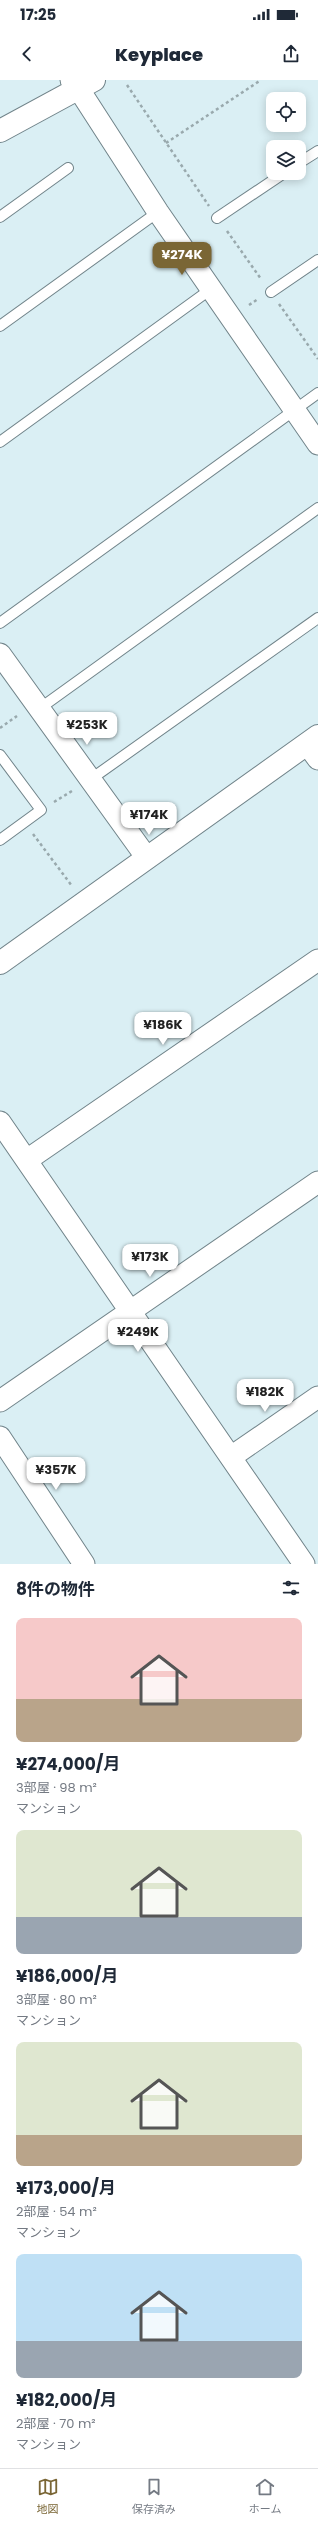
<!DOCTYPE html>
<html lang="ja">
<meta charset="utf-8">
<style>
:root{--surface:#fff;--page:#f2f2f3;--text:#1f2937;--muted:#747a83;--line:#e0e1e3;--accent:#7a6635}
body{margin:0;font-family:Poppins,"Noto Sans JP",sans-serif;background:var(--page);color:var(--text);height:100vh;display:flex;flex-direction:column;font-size:15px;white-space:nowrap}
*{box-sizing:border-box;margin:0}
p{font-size:13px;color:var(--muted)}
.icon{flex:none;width:22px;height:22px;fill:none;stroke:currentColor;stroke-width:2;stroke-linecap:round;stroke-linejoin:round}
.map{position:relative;height:1484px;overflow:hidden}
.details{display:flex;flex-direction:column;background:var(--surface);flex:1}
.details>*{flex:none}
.fabs{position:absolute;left:266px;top:12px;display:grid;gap:8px}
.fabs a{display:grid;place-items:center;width:40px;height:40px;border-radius:8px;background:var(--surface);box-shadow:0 2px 10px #0003;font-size:20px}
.price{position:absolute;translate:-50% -34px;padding:0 9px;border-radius:8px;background:#fff;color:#222;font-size:13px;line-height:26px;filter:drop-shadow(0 1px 2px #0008)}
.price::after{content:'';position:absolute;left:50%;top:24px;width:12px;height:9px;margin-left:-6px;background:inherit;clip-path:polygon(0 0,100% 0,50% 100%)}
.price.on{background:var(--accent);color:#fff}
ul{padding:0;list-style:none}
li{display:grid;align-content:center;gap:8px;height:212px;padding:0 16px}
li span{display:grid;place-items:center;height:124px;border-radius:8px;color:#555}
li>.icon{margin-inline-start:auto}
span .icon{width:72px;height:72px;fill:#fffc;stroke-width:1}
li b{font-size:17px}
h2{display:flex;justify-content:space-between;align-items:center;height:48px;padding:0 16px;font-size:17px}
.status{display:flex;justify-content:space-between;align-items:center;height:28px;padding:0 20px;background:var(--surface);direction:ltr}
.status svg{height:11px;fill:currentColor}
header{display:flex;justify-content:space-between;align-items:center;height:52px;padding:0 16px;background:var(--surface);font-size:18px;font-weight:800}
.menu{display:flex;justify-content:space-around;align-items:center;height:56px;border-top:1px solid var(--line);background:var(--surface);font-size:11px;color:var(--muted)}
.menu a{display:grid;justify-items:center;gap:2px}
.menu .on{color:var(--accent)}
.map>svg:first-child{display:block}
</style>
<div class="status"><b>17:25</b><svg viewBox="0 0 49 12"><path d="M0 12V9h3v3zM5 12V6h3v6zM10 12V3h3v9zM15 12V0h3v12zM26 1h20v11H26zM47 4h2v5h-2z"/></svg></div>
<header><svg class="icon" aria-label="back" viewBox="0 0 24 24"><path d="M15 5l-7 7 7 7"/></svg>Keyplace<svg class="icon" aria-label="share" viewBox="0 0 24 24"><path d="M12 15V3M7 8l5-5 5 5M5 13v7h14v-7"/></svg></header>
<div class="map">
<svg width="318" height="1484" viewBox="0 0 318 1484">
<rect width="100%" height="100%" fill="#daeff4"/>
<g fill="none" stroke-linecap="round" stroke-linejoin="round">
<!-- lane casing -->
<g stroke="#71848a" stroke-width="12">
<g id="lane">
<path d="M299 83 318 71"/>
<path d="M0 137 68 88"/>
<path d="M217 138 284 93"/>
<path d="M271 212 318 180"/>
<path d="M0 246 158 132"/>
<path d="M0 362 211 209"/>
<path d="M0 543 318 313"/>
<path d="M39 629 318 428"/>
<path d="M0 675 41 730 0 760"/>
<path d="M91 699 318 538"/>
</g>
</g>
<!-- street casing -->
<g stroke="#71848a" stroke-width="23">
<g id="street">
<path d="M71 0 78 8 158 132 318 364"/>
<path d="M0 574 147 778"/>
<path d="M307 664 318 679"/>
<path d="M0 1042 304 1484"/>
<path d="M27 1080 318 880"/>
<path d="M0 1321 318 1102"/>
<path d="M0 1357 84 1484"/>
<path d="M231 1377 318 1317"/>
</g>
</g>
<!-- secondary casing -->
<g stroke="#71848a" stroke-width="24">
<g id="secondary">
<path d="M0 51 94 0"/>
<path d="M0 883 318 656"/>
</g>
</g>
<!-- path -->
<g stroke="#99a9ad" stroke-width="2.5" stroke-dasharray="3 3" stroke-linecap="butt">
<path d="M127 5 209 126"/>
<path d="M166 63 261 0"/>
<path d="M227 151 261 199"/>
<path d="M279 224 318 279"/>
<path d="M249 225 258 219"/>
<path d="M0 648 17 636"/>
<path d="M54 722 72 711"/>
<path d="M33 754 72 806"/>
</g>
<!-- lane -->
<use href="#lane" stroke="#fff" stroke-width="10"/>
<!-- street -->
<use href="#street" stroke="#fff" stroke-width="21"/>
<!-- secondary -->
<use href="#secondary" stroke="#fff" stroke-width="22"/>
</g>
</svg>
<div class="fabs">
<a><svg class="icon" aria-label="locate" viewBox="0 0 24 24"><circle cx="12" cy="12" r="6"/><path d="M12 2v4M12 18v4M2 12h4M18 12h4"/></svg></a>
<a><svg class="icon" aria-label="layers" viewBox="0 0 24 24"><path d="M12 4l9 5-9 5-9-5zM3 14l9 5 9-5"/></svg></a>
</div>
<b class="price on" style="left:182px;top:196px">¥274K</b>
<b class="price" style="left:87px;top:666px">¥253K</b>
<b class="price" style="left:149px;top:756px">¥174K</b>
<b class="price" style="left:163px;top:966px">¥186K</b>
<b class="price" style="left:150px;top:1198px">¥173K</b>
<b class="price" style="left:138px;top:1273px">¥249K</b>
<b class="price" style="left:265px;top:1333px">¥182K</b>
<b class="price" style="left:56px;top:1411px">¥357K</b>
</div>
<section class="details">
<h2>8件の物件<svg class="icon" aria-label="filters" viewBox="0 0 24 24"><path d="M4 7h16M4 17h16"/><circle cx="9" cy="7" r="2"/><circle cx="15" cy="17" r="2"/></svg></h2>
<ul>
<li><span style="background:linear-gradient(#f6c9c9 65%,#b9a48a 0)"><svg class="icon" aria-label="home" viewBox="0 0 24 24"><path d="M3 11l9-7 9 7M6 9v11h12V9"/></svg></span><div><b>¥274,000/月</b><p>3部屋 · 98 m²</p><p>マンション</p></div></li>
<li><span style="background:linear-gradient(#dfe7d0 70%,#9aa5b1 0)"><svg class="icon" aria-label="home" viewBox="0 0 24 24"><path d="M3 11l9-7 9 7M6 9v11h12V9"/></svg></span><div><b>¥186,000/月</b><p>3部屋 · 80 m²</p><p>マンション</p></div></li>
<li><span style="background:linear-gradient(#dfe7d0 75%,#b9a48a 0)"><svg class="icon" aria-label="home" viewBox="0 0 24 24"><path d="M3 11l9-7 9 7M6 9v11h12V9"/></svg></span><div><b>¥173,000/月</b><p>2部屋 · 54 m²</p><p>マンション</p></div></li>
<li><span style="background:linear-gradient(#bfe0f5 70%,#9aa5b1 0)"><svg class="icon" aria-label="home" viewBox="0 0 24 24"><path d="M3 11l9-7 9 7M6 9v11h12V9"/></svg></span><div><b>¥182,000/月</b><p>2部屋 · 70 m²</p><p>マンション</p></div></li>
</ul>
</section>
<nav class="menu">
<a class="on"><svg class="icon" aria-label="map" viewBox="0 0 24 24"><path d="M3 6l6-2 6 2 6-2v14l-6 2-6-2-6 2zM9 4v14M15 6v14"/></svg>地図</a>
<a><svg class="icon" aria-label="saved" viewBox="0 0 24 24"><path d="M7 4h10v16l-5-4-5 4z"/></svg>保存済み</a>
<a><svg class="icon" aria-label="home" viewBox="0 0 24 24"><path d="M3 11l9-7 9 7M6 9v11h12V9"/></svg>ホーム</a>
</nav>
